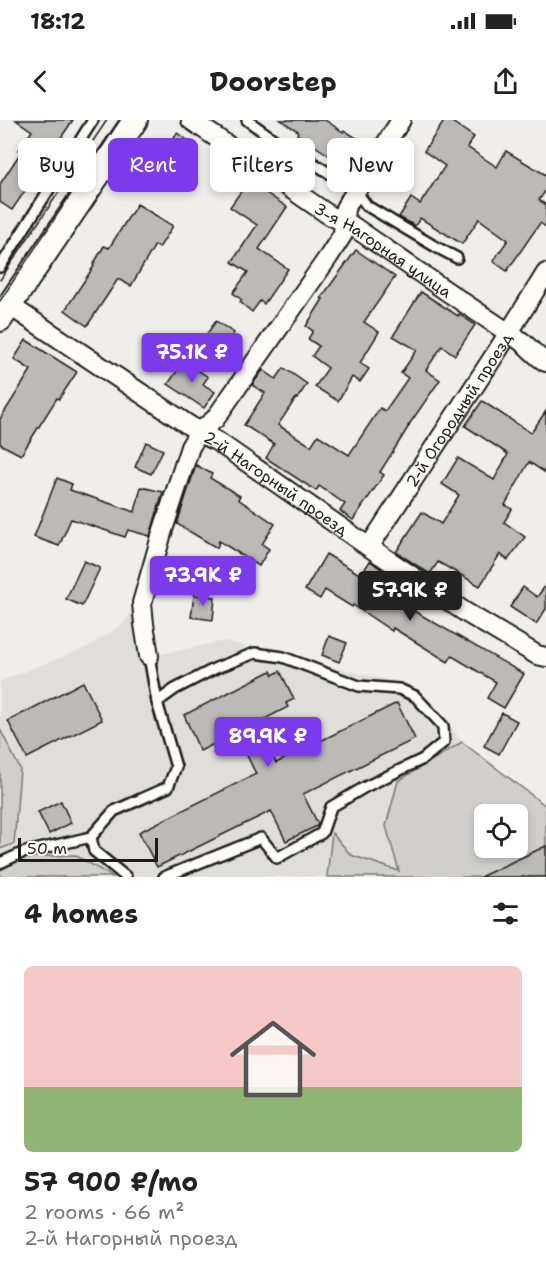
<!DOCTYPE html>
<meta charset="utf-8">
<style>
:root{--surface:#fff;--page:#f2f2f2;--text:#222;--muted:#767676;--accent:#7c3aed}
body{margin:0;font-family:"Shantell Sans",sans-serif;background:var(--page);color:var(--text);height:100vh;display:flex;flex-direction:column;font-size:22px;white-space:nowrap}
*{box-sizing:border-box;margin:0}
p{font-size:20px;color:var(--muted)}
.icon{flex:none;width:33px;height:33px;fill:none;stroke:currentColor;stroke-width:2;stroke-linecap:round;stroke-linejoin:round}
.map{position:relative;height:757px;overflow:hidden}
.panel{display:flex;flex-direction:column;background:var(--surface);flex:1}
.panel>*{flex:none}
.banner{position:absolute;left:18px;top:18px;width:510px;height:54px;display:flex;gap:12px}
.buttons{position:absolute;left:474px;top:684px;display:grid;gap:12px}
.buttons a{display:grid;place-items:center;width:54px;height:54px;border-radius:9px;background:var(--surface);box-shadow:0 3px 9px #0003;font-size:30px}
.scale{position:absolute;left:18px;bottom:15px;width:140px;box-sizing:border-box;padding-left:6px;border:3px solid #1c1c1c;border-top:0;font-size:16px;line-height:21px;white-space:nowrap;color:#1c1c1c;-webkit-text-stroke:4px #fdfcf7;paint-order:stroke}
.price{position:absolute;translate:-50% -51px;padding:0 14px;border-radius:6px;background:var(--accent);color:#fff;font-size:20px;line-height:39px;filter:drop-shadow(0 2px 3px #0008)}
.price::after{content:'';position:absolute;left:50%;top:36px;width:18px;height:14px;margin-left:-9px;background:inherit;clip-path:polygon(0 0,100% 0,50% 100%)}
.price.current{background:#222;color:#fff}
ul{padding:0;list-style:none}
li{display:grid;align-content:center;gap:12px;height:318px;padding:0 24px}
li span{display:grid;place-items:center;height:186px;border-radius:9px;color:#555}
li>.icon{margin-inline-start:auto}
span .icon{width:108px;height:108px;fill:#fffc;stroke-width:1}
li b{font-size:26px}
h2{display:flex;justify-content:space-between;align-items:center;height:72px;padding:0 24px;font-size:26px}
.pill{padding:0 21px;border-radius:9px;background:var(--surface);box-shadow:0 3px 9px #0003;font-size:21px;line-height:54px}
.pill.current{background:var(--accent);color:#fff}
.status{display:flex;justify-content:space-between;align-items:center;height:42px;padding:0 30px;background:var(--surface);direction:ltr}
.status svg{height:16px;fill:currentColor}
header{display:flex;justify-content:space-between;align-items:center;height:78px;padding:0 24px;background:var(--surface);font-size:27px;font-weight:700}
.map>svg:first-child{display:block}
</style>
<div class="status"><b>18:12</b><svg viewBox="0 0 49 12"><path d="M0 12V9h3v3zM5 12V6h3v6zM10 12V3h3v9zM15 12V0h3v12zM26 1h20v11H26zM47 4h2v5h-2z"/></svg></div>
<header><svg class="icon" aria-label="back" viewBox="0 0 24 24"><path d="M15 5l-7 7 7 7"/></svg>Doorstep<svg class="icon" aria-label="share" viewBox="0 0 24 24"><path d="M12 15V3M7 8l5-5 5 5M5 13v7h14v-7"/></svg></header>
<div class="map">
<svg width="546" height="757" viewBox="0 0 546 757">
<rect width="100%" height="100%" fill="#f0eeea"/>
<filter id="ink" filterUnits="userSpaceOnUse"><feTurbulence type="fractalNoise" baseFrequency=".0167" numOctaves="2"/><feDisplacementMap in="SourceGraphic" scale="12" xChannelSelector="R" yChannelSelector="G"/><feConvolveMatrix kernelMatrix="1 2 1 2 8 2 1 2 1" color-interpolation-filters="sRGB"/></filter>
<g filter="url(#ink)">
<!-- built -->
<path fill="#e0deda" fill-rule="evenodd" d="M142 476 143 538 224 521 401 563 434 584 462 622 546 686V757H11L0 737V561L88 527 123 504ZM484 694H518V728H484Z"/>
<!-- green -->
<g fill="#d0cfcc" stroke="#767674" stroke-width="1.5" fill-rule="evenodd">
<path d="M0 609 20 649 14 724 0 729Z"/>
<path d="M462 622 546 686V757H327L332 713 351 735 399 751 386 706 398 661ZM484 694H518V728H484Z"/>
<path d="M75 735 113 757H0V750L26 737Z"/>
</g>
<!-- building -->
<g fill="#bbbab6" stroke="#1c1c1c" stroke-width="1.5">
<path d="M16 0H73L12 90 0 82V64L21 32 19 30 32 11Z"/>
<path d="M280 0H325L343 12 344 10 361 21 345 46 297 14 298 11Z"/>
<path d="M445 0H449L474 17 467 27 497 47 506 31 546 55V70L539 80 546 85V107L540 103 507 151 493 141 508 120 479 99 462 124 420 98 415 106 399 97 411 78 420 84 445 46 424 31Z"/>
<path d="M177 13 199 28 176 64 155 51Z"/>
<path d="M248 61 287 87 259 129 288 149 264 184 260 181 252 192 240 182 242 180 233 173 248 152 232 142 257 105 230 87Z"/>
<path d="M137 84 173 106 159 128 155 125 131 166 118 159 87 206 65 190 94 146 93 145 104 126 109 128Z"/>
<path d="M356 130 395 157 364 202 379 212 360 243 369 249 360 262 352 257 338 281 315 267 328 248 312 236 319 226 308 219 313 211 306 206 323 179 321 178Z"/>
<path d="M421 172 458 196 459 194 475 205 455 235 442 226 426 250 440 260 408 306H409L380 352 384 355 353 400 340 391 345 384 319 366 316 371 266 338 274 324 244 305 265 273 252 265 263 250 276 259 284 248 307 264 297 279 296 278 278 305 311 326 318 315 349 335 380 288 385 291 408 258 401 253 417 230 393 216Z"/>
<path d="M216 201 234 213 224 227 206 215Z"/>
<path d="M26 220 77 252 59 279 57 278 21 335 0 324V299L31 250 14 239Z"/>
<path d="M184 241 208 257 203 264 215 272 204 288 168 264Z"/>
<path d="M482 281 531 313 546 291V353L529 342 505 385 512 389 504 402 525 417 508 440 500 434 480 466 438 442 430 454 396 432 422 392 441 404 459 375 442 364 458 338 494 360 508 334 465 306Z"/>
<path d="M146 322 163 330 151 354 135 347Z"/>
<path d="M196 345 212 354 210 358 240 376 238 379 275 404 262 424 269 429 259 446 219 421 217 428 177 404Z"/>
<path d="M57 358 72 364 70 370 135 392 141 367 163 372 150 416 128 410 125 417 71 399 59 426 34 417Z"/>
<path d="M326 434 361 455 370 441 381 449 376 458 397 472 394 477 408 486 407 487 524 554 504 588 487 578 496 562 452 536 448 542 393 508 392 511 353 485 352 487 325 470 320 479 305 470Z"/>
<path d="M84 441 100 448 82 486 66 479Z"/>
<path d="M546 465V489L536 504 510 487 523 467 537 477Z"/>
<path d="M194 475 215 477 213 500 191 497Z"/>
<path d="M329 516 347 523 339 542 322 535Z"/>
<path d="M271 551 273 555 280 551 294 579 286 583 288 587 257 603 276 643 397 583 415 619 303 674 318 704 317 706 286 721 271 691 157 747 139 712 256 654 236 613 200 631 184 595Z"/>
<path d="M83 562 102 600 27 638 8 601Z"/>
<path d="M502 593 517 601 499 634 484 626Z"/>
<path d="M61 681 71 703 49 714 38 692Z"/>
<path d="M546 726V757H480Z"/>
</g>
<g fill="none" stroke-linecap="round" stroke-linejoin="round">
<!-- lane casing -->
<g stroke="#1c1c1c" stroke-width="14">
<g id="lane">
<path d="M247 0 276 21 297 32 356 71 367 86 436 127 457 138"/>
<path d="M0 147 93 0"/>
<path d="M149 536 157 582"/>
<path d="M91 717 94 731 126 757"/>
<path d="M0 743 22 733 91 717 114 691 168 667 176 647 157 582 175 569 216 548 255 533 283 537 359 566 399 569 415 576 443 606 444 622 423 639 365 667 331 687 322 713 277 738 261 718 164 757"/>
</g>
</g>
<!-- street casing -->
<g stroke="#1c1c1c" stroke-width="22">
<g id="street">
<path id="s1" d="M191 0 329 95 351 105C406 143 461 182 518 219 528 225 535 236 546 242"/>
<path id="s2" d="M9 185 199 312 218 322 369 427 465 492 537 535 546 537"/>
<path id="s3" d="M369 427 498 230 546 153"/>
<path d="M149 536 144 504 142 483 162 413 190 327 199 312 215 299 329 136 343 114 345 88 401 0"/>
</g>
</g>
<!-- secondary casing -->
<g stroke="#1c1c1c" stroke-width="28">
<path id="secondary" d="M0 199 135 0"/>
</g>
<!-- lane -->
<use href="#lane" stroke="#fdfcf7" stroke-width="9"/>
<!-- street -->
<use href="#street" stroke="#fdfcf7" stroke-width="18"/>
<!-- secondary -->
<use href="#secondary" stroke="#fdfcf7" stroke-width="24"/>
<!-- tram -->
<g stroke="#1c1c1c" stroke-width="1.5">
<path d="M0 160 107 0"/>
<path d="M0 181 120 0"/>
</g>
</g>
</g>
<g text-anchor="middle" stroke-width="5" stroke-linejoin="round" paint-order="stroke">
<!-- street labels -->
<g font-size="16" fill="#1c1c1c" stroke="#fdfcf7">
<text dy="6" stroke="none"><textPath href="#s1" startOffset="232">3-я Нагорная улица</textPath></text>
<text dy="6" stroke="none"><textPath href="#s3" startOffset="164">2-й Огородный проезд</textPath></text>
<text dy="6" stroke="none"><textPath href="#s2" startOffset="321">2-й Нагорный проезд</textPath></text>
</g>
</g>
</svg>
<div class="buttons">
<a><svg class="icon" aria-label="locate" viewBox="0 0 24 24"><circle cx="12" cy="12" r="6"/><path d="M12 2v4M12 18v4M2 12h4M18 12h4"/></svg></a>
</div>
<div class="scale">50 m</div>
<b class="price" style="left:192px;top:264px">75.1K ₽</b>
<b class="price" style="left:203px;top:487px">73.9K ₽</b>
<b class="price current" style="left:410px;top:502px">57.9K ₽</b>
<b class="price" style="left:268px;top:648px">89.9K ₽</b>
<div class="banner">
<a class="pill">Buy</a>
<a class="pill current">Rent</a>
<a class="pill">Filters</a>
<a class="pill">New</a>
</div>
</div>
<section class="panel">
<h2>4 homes<svg class="icon" aria-label="filters" viewBox="0 0 24 24"><path d="M4 7h16M4 17h16"/><circle cx="9" cy="7" r="2"/><circle cx="15" cy="17" r="2"/></svg></h2>
<ul>
<li><span style="background:linear-gradient(#f6c9c9 65%,#8fb573 0)"><svg class="icon" aria-label="home" viewBox="0 0 24 24"><path d="M3 11l9-7 9 7M6 9v11h12V9"/></svg></span><div><b>57 900 ₽/mo</b><p>2 rooms · 66 m²</p><p>2-й Нагорный проезд</p></div></li>
</ul>
</section>
